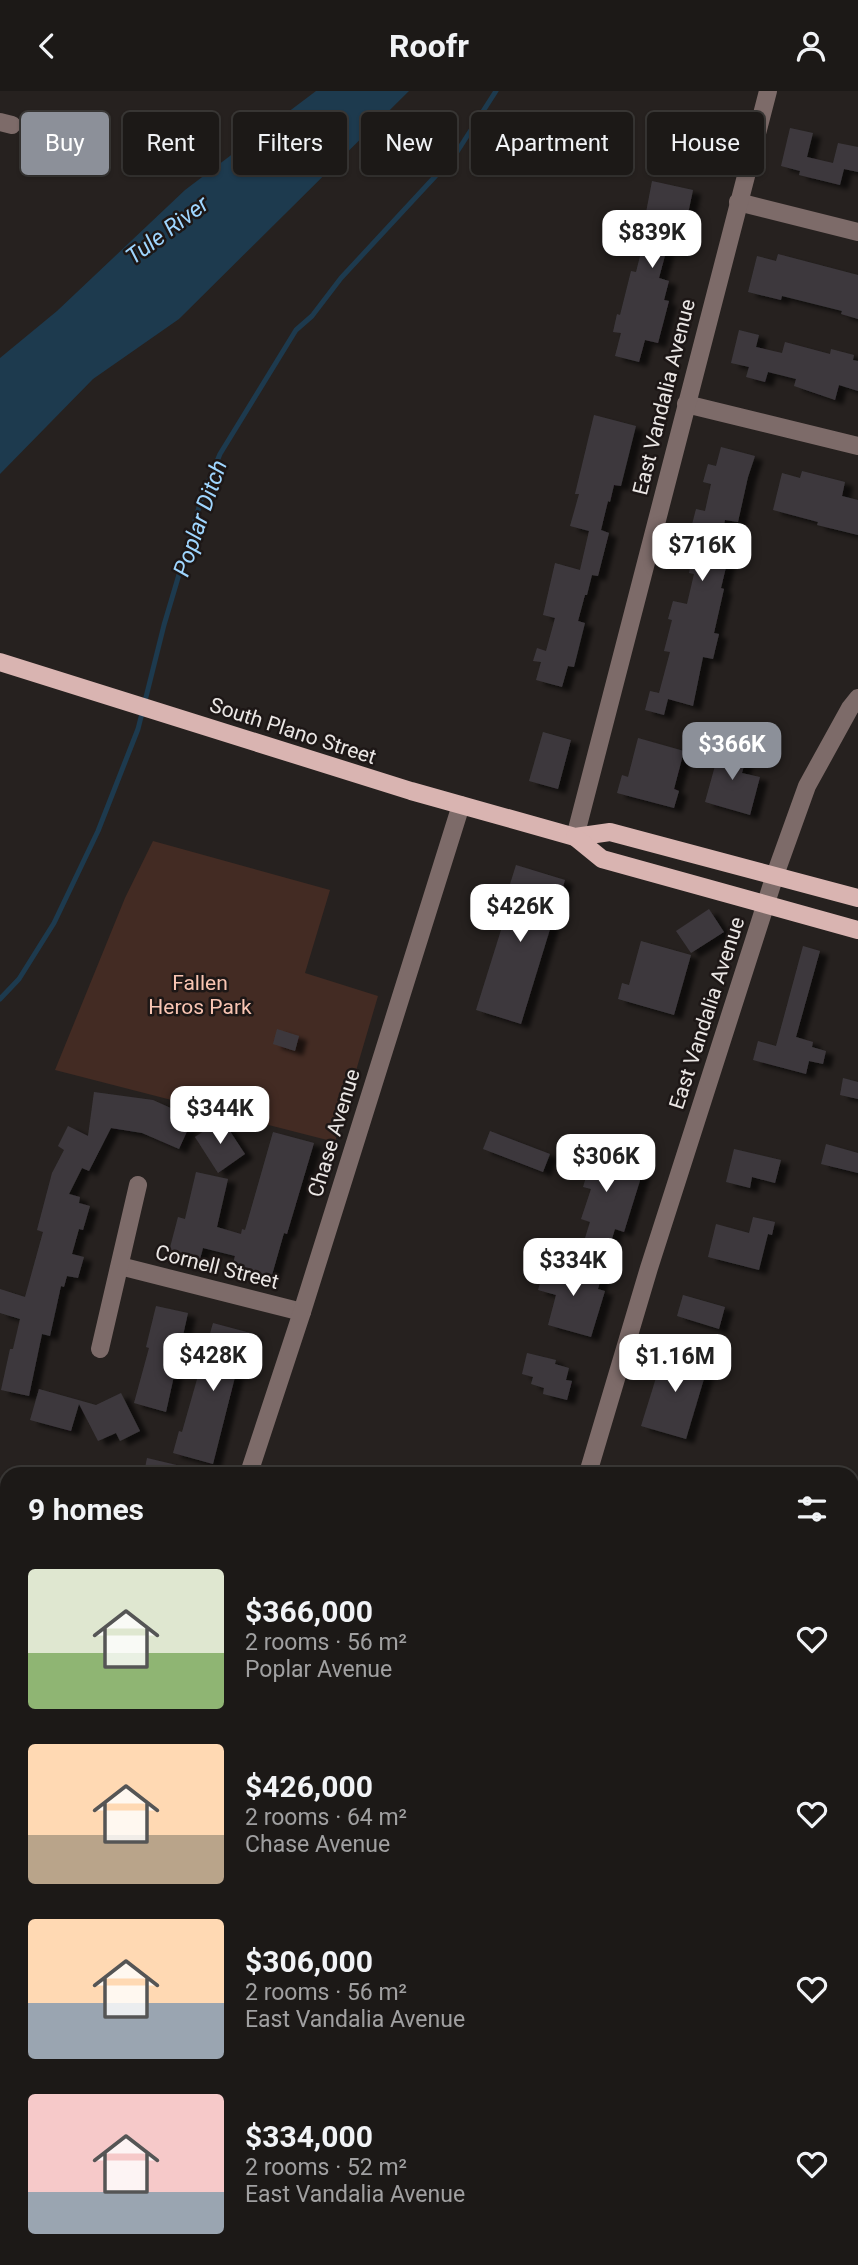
<!DOCTYPE html>
<meta charset="utf-8">
<style>
:root{--surface:#1c1917;--page:#292624;--text:#f1f3f6;--muted:#a0a0a1;--line:#3a3836;--accent:#8c9099}
body{margin:0;font-family:Roboto,sans-serif;background:var(--page);color:var(--text);height:100vh;display:flex;flex-direction:column;font-size:26px;white-space:nowrap}
*{box-sizing:border-box;margin:0}
p{font-size:23px;color:var(--muted)}
.icon{flex:none;width:38px;height:38px;fill:none;stroke:currentColor;stroke-width:2;stroke-linecap:round;stroke-linejoin:round}
.map{position:relative;flex:1;overflow:hidden}
.drawer{position:absolute;left:0px;top:1376px;width:859px;height:800px;display:flex;flex-direction:column;background:var(--surface);border-radius:21px 21px 0 0;box-shadow:0 2px 5px #0004,0 0 0 2px var(--line)}
.drawer>*{flex:none}
.guide{position:absolute;left:21px;top:21px;width:817px;height:63px;display:flex;gap:14px}
.price{position:absolute;translate:-50% -60px;padding:0 16px;border-radius:14px;background:#fff;color:#222;font-size:23px;line-height:46px;filter:drop-shadow(0 2px 4px #0008)}
.price::after{content:'';position:absolute;left:50%;top:42px;width:21px;height:16px;margin-left:-10px;background:inherit;clip-path:polygon(0 0,100% 0,50% 100%)}
.price.current{background:var(--accent);color:#fff}
ul{padding:0;list-style:none}
li{display:flex;align-items:center;gap:21px;height:175px;padding:0 28px}
li span{display:grid;place-items:center;flex:none;width:196px;height:140px;border-radius:7px;color:#555}
li>.icon{margin-inline-start:auto}
span .icon{width:84px;height:84px;fill:#fffc;stroke-width:1}
li b{font-size:30px}
h2{display:flex;justify-content:space-between;align-items:center;height:84px;padding:0 28px;font-size:30px}
.tag{padding:0 24px;border-radius:7px;background:var(--surface);box-shadow:0 2px 5px #0004,0 0 0 2px var(--line);font-size:24px;line-height:63px}
.tag.current{background:var(--accent);color:#fff}
header{display:flex;justify-content:space-between;align-items:center;height:91px;padding:0 28px;background:var(--surface);font-size:32px;font-weight:700}
.map>svg:first-child{display:block}
</style>
<header><svg class="icon" aria-label="back" viewBox="0 0 24 24"><path d="M15 5l-7 7 7 7"/></svg>Roofr<svg class="icon" aria-label="person" viewBox="0 0 24 24"><circle cx="12" cy="8" r="4"/><path d="M4 21q1-7 8-7t8 7"/></svg></header>
<div class="map">
<svg width="858" height="2174" viewBox="0 0 858 2174">
<defs>
<filter id="shadow"><feDropShadow dx="8" dy="4.5" stdDeviation="2" flood-color="#0009"/></filter>
</defs>
<rect width="100%" height="100%" fill="#26211f"/>
<!-- green -->
<path fill="#432b23" d="M153 750 330 799 305 882 378 905 335 1051 55 979 125 807Z"/>
<!-- water -->
<path fill="#1d3a4e" d="M316 0H409L179 228 93 288 0 383V267L57 220 185 99Z"/>
<g fill="none" stroke-linecap="round" stroke-linejoin="round">
<!-- stream -->
<path stroke="#1d3a4e" stroke-width="5" d="M0 908 19 888 54 832 98 740 138 638 164 534 202 406 220 363 296 239 312 225 341 187 455 64 496 0"/>
</g>
<!-- building -->
<g fill="#3d393e" filter="url(#shadow)">
<path d="M790 37 813 42 807 66 833 72 838 52 858 56V81L844 78 840 94 799 84 800 80 781 75Z"/>
<path d="M652 90 693 99 680 161 667 157 659 187 669 190 664 209 669 210 658 252 645 249 639 271 615 265 621 242 613 241 617 223 620 224 631 180 636 181 643 153 636 151 641 131 644 132Z"/>
<path d="M778 163 858 184V228L841 223 842 220 782 205 781 209 748 201 757 165 776 170Z"/>
<path d="M739 239 759 244 756 256 782 262 785 251 830 263 831 258 854 264 853 269 858 270V300L839 294 835 309 794 295 796 288 768 281 765 291 746 286 749 276 731 272Z"/>
<path d="M594 324 636 335 621 395 614 394 610 411 608 410 601 439 609 442 598 485 592 484 587 504H585L578 530 585 532 574 576 568 575 562 596 536 589 541 571 533 570 537 557 546 560 555 527 543 524 555 472 580 479 589 440 570 435 579 403H575Z"/>
<path d="M721 356 755 365 748 386 738 431 725 429 719 457 718 465 728 468 721 497 724 498 714 542 719 543 713 568 703 566 693 615 668 608 664 624 645 619 650 600 659 602 670 561 664 560 672 529 668 528 673 510 687 513 694 483 689 482 693 463 685 461 696 418 705 420 711 393 703 391 708 373 716 375Z"/>
<path d="M802 380 845 391 842 405 858 409V444L817 434 818 431 773 419 782 382 800 387Z"/>
<path d="M543 641 571 649 558 698 529 690Z"/>
<path d="M638 647 684 660 674 698 679 700 674 717 617 702 622 684 628 686Z"/>
<path d="M721 653 748 661 742 682 760 686 750 724 705 711Z"/>
<path d="M516 774 565 789 521 933 476 919 511 807 506 806Z"/>
<path d="M709 818 724 841 691 862 676 840Z"/>
<path d="M641 850 691 864 674 924 618 908 622 892 629 894Z"/>
<path d="M803 855 820 860 796 946 813 951 812 956 826 960 823 973 809 970 806 983 753 969 758 950 776 955Z"/>
<path d="M277 938 299 945 295 960 273 953Z"/>
<path d="M843 987 858 991V1008L840 1004Z"/>
<path d="M94 1001 153 1009 193 1027 179 1058 142 1042 111 1037 89 1080 82 1077 69 1103 80 1106 79 1112 90 1115 83 1139 79 1138 72 1163 84 1166 78 1187 67 1185 64 1196 61 1195 50 1245 42 1243 29 1305 1 1299 10 1258H13L20 1228 0 1222V1198L25 1206 43 1141 37 1139 52 1082 64 1059 58 1055 68 1035 88 1045Z"/>
<path d="M222 1028 245 1063 218 1082 195 1046Z"/>
<path d="M490 1040 550 1063 543 1081 483 1058Z"/>
<path d="M273 1041 314 1052 287 1143 284 1142 270 1191 231 1180 235 1165 203 1157 198 1176 167 1168 178 1126 185 1128 196 1081 228 1088 217 1136 241 1143 242 1138 245 1139Z"/>
<path d="M569 1052 604 1062 602 1071 642 1083 624 1141 615 1138 610 1154 585 1147 590 1131 581 1128 591 1098 583 1096 590 1073 565 1065Z"/>
<path d="M826 1053 858 1062V1082L821 1073Z"/>
<path d="M734 1058 781 1069 775 1092 752 1086 750 1097 726 1091Z"/>
<path d="M753 1126 775 1131 772 1144 768 1143 759 1179 708 1166 716 1133 749 1142Z"/>
<path d="M546 1170 585 1182 586 1179 602 1184 598 1198 605 1200 591 1246 548 1234 556 1204 538 1199Z"/>
<path d="M683 1204 725 1216 719 1238 677 1225Z"/>
<path d="M156 1215 188 1222 166 1321 134 1312 149 1257 146 1256Z"/>
<path d="M213 1232 254 1243 242 1284 236 1282 213 1373 173 1362 179 1340 182 1341Z"/>
<path d="M665 1258 709 1271 686 1348 641 1335Z"/>
<path d="M527 1262 556 1269 555 1273 569 1277 566 1289 572 1290 567 1309 543 1303 544 1297 531 1293 533 1286 522 1283Z"/>
<path d="M39 1298 96 1314 121 1302 140 1340 120 1350 116 1342 98 1350 79 1313 71 1340 30 1329Z"/>
<path d="M147 1367 189 1377V1382H144Z"/>
</g>
<g fill="none" stroke-linecap="round" stroke-linejoin="round">
<!-- minor -->
<g stroke="#7d6b69" stroke-width="18">
<path d="M0 31 12 34"/>
<path d="M738 111 858 141"/>
<path d="M686 313 858 355"/>
<path d="M575 746 768 0"/>
<path d="M120 1175 302 1221"/>
<path d="M100 1258 138 1094"/>
<path d="M249 1382 302 1221 461 714"/>
<path d="M588 1382 649 1177 775 784 807 695 850 617 858 607"/>
<path d="M0 1498 7 1500"/>
<path d="M852 1509 858 1511"/>
<path d="M0 1901 7 1903"/>
<path d="M0 2152 7 2132"/>
<path d="M24 2168 32 2174"/>
<path d="M340 2174 341 2168"/>
<path d="M579 2174 581 2168"/>
</g>
<!-- major -->
<g stroke="#d9b4b1" stroke-width="18">
<path d="M0 571 411 700 575 746 610 741 858 807"/>
<path d="M575 746 602 768 858 839"/>
</g>
</g>
<g text-anchor="middle" stroke-width="5" stroke-linejoin="round" paint-order="stroke">
<!-- street labels -->
<g font-size="21" fill="#ebe7e5" stroke="#1d1716">
<text transform="translate(664 306) rotate(-76)" y="7">East Vandalia Avenue</text>
<text transform="translate(293 640) rotate(18)" y="7">South Plano Street</text>
<text transform="translate(707 922) rotate(-72)" y="7">East Vandalia Avenue</text>
<text transform="translate(334 1042) rotate(-73)" y="7">Chase Avenue</text>
<text transform="translate(217 1176) rotate(14)" y="7">Cornell Street</text>
</g>
<!-- park labels -->
<g font-size="21" fill="#f9c5b3" stroke="#1d1716">
<text x="200" y="899">Fallen<tspan x="200" dy="24">Heros Park</tspan></text>
</g>
<!-- water labels -->
<g font-size="23" font-style="italic" fill="#9fd6ff" stroke="#1d1716">
<text transform="translate(167 139) rotate(-37)" y="8">Tule River</text>
<text transform="translate(200 427) rotate(-71)" y="8">Poplar Ditch</text>
</g>
</g>
</svg>
<b class="price" style="left:652px;top:179px">$839K</b>
<b class="price" style="left:702px;top:492px">$716K</b>
<b class="price current" style="left:732px;top:691px">$366K</b>
<b class="price" style="left:520px;top:853px">$426K</b>
<b class="price" style="left:220px;top:1055px">$344K</b>
<b class="price" style="left:606px;top:1103px">$306K</b>
<b class="price" style="left:573px;top:1207px">$334K</b>
<b class="price" style="left:213px;top:1302px">$428K</b>
<b class="price" style="left:675px;top:1303px">$1.16M</b>
<div class="guide">
<a class="tag current">Buy</a>
<a class="tag">Rent</a>
<a class="tag">Filters</a>
<a class="tag">New</a>
<a class="tag">Apartment</a>
<a class="tag">House</a>
</div>
<section class="drawer">
<h2>9 homes<svg class="icon" aria-label="filters" viewBox="0 0 24 24"><path d="M4 7h16M4 17h16"/><circle cx="9" cy="7" r="2"/><circle cx="15" cy="17" r="2"/></svg></h2>
<ul>
<li><span style="background:linear-gradient(#dfe7d0 60%,#8fb573 0)"><svg class="icon" aria-label="home" viewBox="0 0 24 24"><path d="M3 11l9-7 9 7M6 9v11h12V9"/></svg></span><div><b>$366,000</b><p>2 rooms · 56 m²</p><p>Poplar Avenue</p></div><svg class="icon" aria-label="heart" viewBox="0 0 24 24"><path d="M12 20l-8-8c-3-5 5-10 8-4 3-6 11-1 8 4z"/></svg></li>
<li><span style="background:linear-gradient(#ffd9b3 65%,#b9a48a 0)"><svg class="icon" aria-label="home" viewBox="0 0 24 24"><path d="M3 11l9-7 9 7M6 9v11h12V9"/></svg></span><div><b>$426,000</b><p>2 rooms · 64 m²</p><p>Chase Avenue</p></div><svg class="icon" aria-label="heart" viewBox="0 0 24 24"><path d="M12 20l-8-8c-3-5 5-10 8-4 3-6 11-1 8 4z"/></svg></li>
<li><span style="background:linear-gradient(#ffd9b3 60%,#9aa5b1 0)"><svg class="icon" aria-label="home" viewBox="0 0 24 24"><path d="M3 11l9-7 9 7M6 9v11h12V9"/></svg></span><div><b>$306,000</b><p>2 rooms · 56 m²</p><p>East Vandalia Avenue</p></div><svg class="icon" aria-label="heart" viewBox="0 0 24 24"><path d="M12 20l-8-8c-3-5 5-10 8-4 3-6 11-1 8 4z"/></svg></li>
<li><span style="background:linear-gradient(#f6c9c9 70%,#9aa5b1 0)"><svg class="icon" aria-label="home" viewBox="0 0 24 24"><path d="M3 11l9-7 9 7M6 9v11h12V9"/></svg></span><div><b>$334,000</b><p>2 rooms · 52 m²</p><p>East Vandalia Avenue</p></div><svg class="icon" aria-label="heart" viewBox="0 0 24 24"><path d="M12 20l-8-8c-3-5 5-10 8-4 3-6 11-1 8 4z"/></svg></li>
</ul>
</section>
</div>
